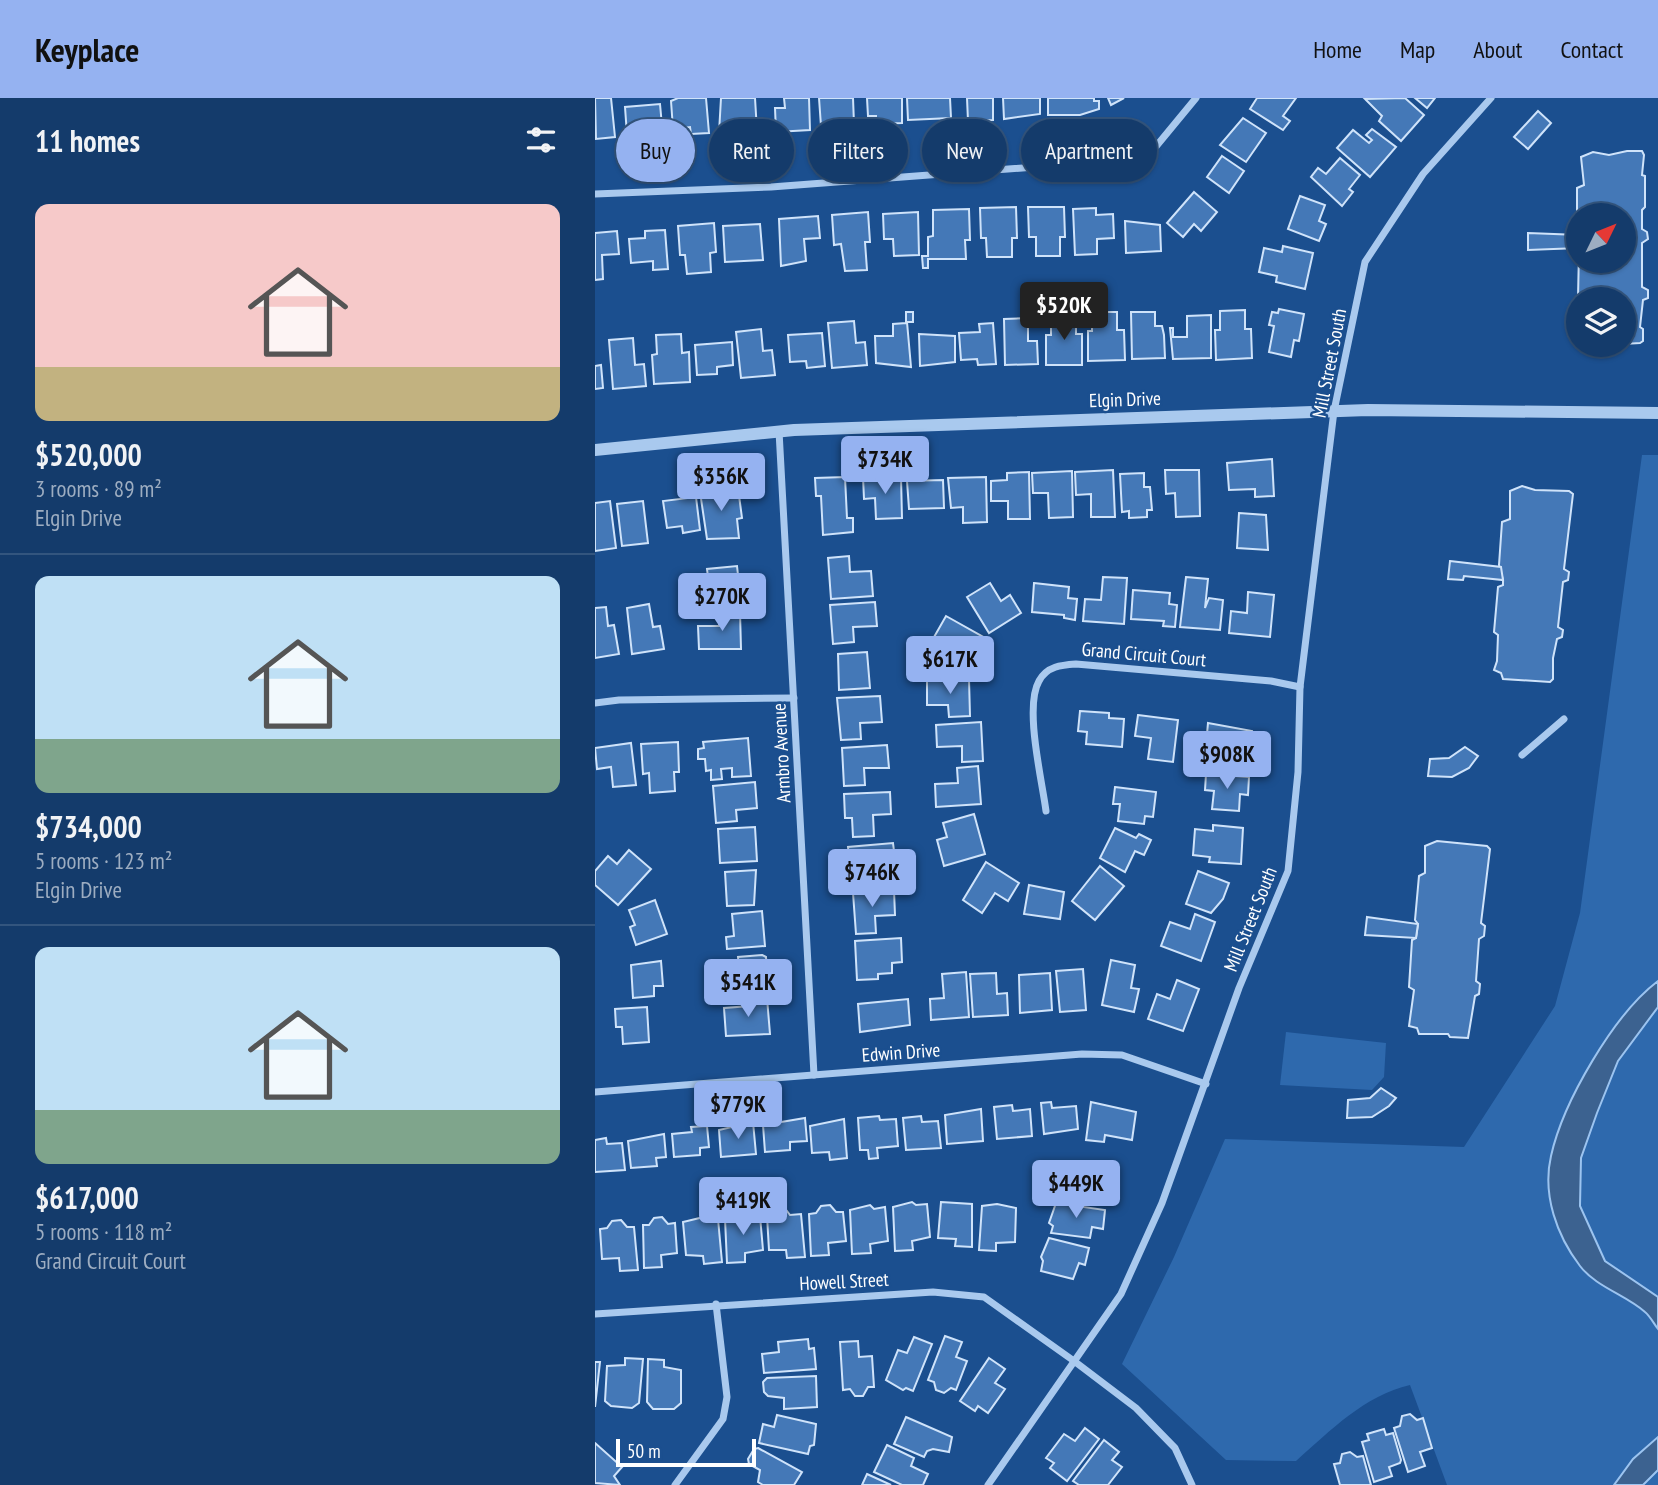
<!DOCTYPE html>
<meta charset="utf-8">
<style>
:root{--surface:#143b6b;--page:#1d4271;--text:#f1f3f6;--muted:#9dadc1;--line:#33557e;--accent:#95b2f1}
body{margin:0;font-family:"PT Sans Narrow",sans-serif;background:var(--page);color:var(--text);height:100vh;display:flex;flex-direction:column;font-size:26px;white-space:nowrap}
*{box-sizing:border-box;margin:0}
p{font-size:23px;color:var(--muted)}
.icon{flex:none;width:38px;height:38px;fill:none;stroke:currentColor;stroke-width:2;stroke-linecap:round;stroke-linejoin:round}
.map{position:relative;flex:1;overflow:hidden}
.side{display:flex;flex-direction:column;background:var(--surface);width:595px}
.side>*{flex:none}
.hud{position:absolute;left:21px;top:21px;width:665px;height:63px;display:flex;gap:14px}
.needle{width:46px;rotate:47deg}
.fabs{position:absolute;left:971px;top:105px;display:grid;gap:14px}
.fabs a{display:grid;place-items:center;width:70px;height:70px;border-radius:50%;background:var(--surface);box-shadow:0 2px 5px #0004,0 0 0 2px var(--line);font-size:35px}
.scale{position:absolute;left:21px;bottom:18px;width:140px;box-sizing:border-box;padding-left:7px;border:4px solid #fff;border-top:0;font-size:19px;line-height:24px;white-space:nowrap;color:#fff;-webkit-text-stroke:5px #1b4f8f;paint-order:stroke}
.price{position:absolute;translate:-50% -60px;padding:0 16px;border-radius:7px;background:var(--accent);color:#111;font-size:23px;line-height:46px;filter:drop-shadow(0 2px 4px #0008)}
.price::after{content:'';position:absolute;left:50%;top:42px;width:21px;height:16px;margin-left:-10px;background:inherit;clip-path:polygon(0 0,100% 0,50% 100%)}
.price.selected{background:#222;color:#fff}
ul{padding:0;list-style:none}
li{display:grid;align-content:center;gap:14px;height:371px;padding:0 35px}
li+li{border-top:2px solid var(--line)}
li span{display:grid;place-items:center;height:217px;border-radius:14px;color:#555}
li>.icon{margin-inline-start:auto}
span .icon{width:126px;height:126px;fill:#fffc;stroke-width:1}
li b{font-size:30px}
h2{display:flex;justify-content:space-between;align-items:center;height:84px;padding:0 35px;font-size:30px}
.tag{padding:0 24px;border-radius:32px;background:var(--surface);box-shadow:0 2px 5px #0004,0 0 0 2px var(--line);font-size:24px;line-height:63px}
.tag.selected{background:var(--accent);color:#111}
header{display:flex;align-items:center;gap:42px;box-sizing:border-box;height:98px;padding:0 35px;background:var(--accent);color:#111}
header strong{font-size:33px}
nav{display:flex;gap:38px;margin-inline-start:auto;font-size:24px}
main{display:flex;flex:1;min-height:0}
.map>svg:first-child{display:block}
</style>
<header>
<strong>Keyplace</strong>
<nav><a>Home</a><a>Map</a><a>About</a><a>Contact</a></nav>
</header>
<main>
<section class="side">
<h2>11 homes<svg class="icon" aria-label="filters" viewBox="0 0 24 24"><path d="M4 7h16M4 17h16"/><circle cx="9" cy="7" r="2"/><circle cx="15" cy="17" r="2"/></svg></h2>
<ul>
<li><span style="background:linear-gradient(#f6c9c9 75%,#c2b280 0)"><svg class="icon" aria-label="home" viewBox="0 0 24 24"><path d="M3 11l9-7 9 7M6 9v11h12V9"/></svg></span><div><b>$520,000</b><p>3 rooms · 89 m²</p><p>Elgin Drive</p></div></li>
<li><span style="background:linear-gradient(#bfe0f5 75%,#7fa58c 0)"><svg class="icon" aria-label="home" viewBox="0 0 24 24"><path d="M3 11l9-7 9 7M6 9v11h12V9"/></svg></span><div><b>$734,000</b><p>5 rooms · 123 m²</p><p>Elgin Drive</p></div></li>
<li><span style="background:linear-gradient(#bfe0f5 75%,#7fa58c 0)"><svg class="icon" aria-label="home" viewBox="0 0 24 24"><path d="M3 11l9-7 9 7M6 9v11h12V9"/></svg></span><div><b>$617,000</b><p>5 rooms · 118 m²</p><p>Grand Circuit Court</p></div></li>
</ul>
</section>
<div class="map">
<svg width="1063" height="1387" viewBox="0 0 1063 1387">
<rect width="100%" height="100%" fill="#1b4f8f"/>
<!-- green -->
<g fill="#2e69ad">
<path d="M1047 357H1063V1387H852L815 1287C770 1297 735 1333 701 1363L631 1362 527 1266 579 1159 630 1041 869 1049 960 908 985 815Z"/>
<path d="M691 934 791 945 789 979 777 992 685 987Z"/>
</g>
<!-- water -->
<g fill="#3c6290" stroke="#9cc4f0" stroke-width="2">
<path d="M1063 883V909L1023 963 1002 1015 986 1060 985 1108 1010 1163 1063 1199V1231C1059 1226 1055 1218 1050 1214 1031 1197 1001 1189 985 1168 962 1138 947 1097 956 1058 968 1004 1019 916 1063 883Z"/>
<path d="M1063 1339V1372L1048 1387H1019L1038 1361Z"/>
</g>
<!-- building -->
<g fill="#4478b7" stroke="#cfe3fa" stroke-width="2">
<path d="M0 0H16L20 39 1 41Z"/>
<path d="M83 0H111L114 35 96 36 95 29 78 31 76 3Z"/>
<path d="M126 0H160L162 33 124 35Z"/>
<path d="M189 0H214L215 32 181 34 180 10H190Z"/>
<path d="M224 0H258L259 26 226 28Z"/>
<path d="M272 0H307V25L281 26V18H273Z"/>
<path d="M312 0H355L356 20 313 22Z"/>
<path d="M372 0H398V22L373 23Z"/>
<path d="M408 0H445V16L409 21Z"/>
<path d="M453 0H499V3H504V11L485 17H453Z"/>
<path d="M513 0H529L516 7Z"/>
<path d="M662 0H701L688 18 695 23 688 32 655 11Z"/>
<path d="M810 0 829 17 806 43 784 23 787 18 770 1Z"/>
<path d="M820 0H840L832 10Z"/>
<path d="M65 6 68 39 49 41V36L32 37 30 9Z"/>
<path d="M943 13 956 25 933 51 919 39Z"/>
<path d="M648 20 671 35 651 64 625 47Z"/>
<path d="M777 31 801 49 775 79 742 50 758 32 774 45 777 42 771 37Z"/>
<path d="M1032 53H1047L1049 57 1047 77 1050 78V109L1047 112V131L1052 134 1053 141 1047 145V189L1053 192V200L1048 202 1045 229 1048 231V243L1045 245 1029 246V201L983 200 984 153V163H1029V117H984L982 134V90L989 87 986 59 998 54 1014 57Z"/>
<path d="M627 58 649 73 634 95 612 79Z"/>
<path d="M745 60 765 77 754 91 758 94 747 108 716 79 723 70 731 76Z"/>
<path d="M599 94 622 114 606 133 599 126 588 139 572 125Z"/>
<path d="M705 98 730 107 724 123 731 126 724 143 693 131Z"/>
<path d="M421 109 422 140H417V159H392L391 140H386L385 110Z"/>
<path d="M433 109H469L470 139H465V158H441V139H434Z"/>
<path d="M501 110V117L518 116 519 140 502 141V156L480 157 478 111Z"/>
<path d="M374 111 375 142H370L371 161H333V170H328L327 158H333V139L338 138V112Z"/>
<path d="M273 114 275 144H270L272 172 250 173 246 146 239 147 237 117Z"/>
<path d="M323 114 324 157 299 158 298 141H289L288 116Z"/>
<path d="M223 118 225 140 209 141 211 163 186 168 184 121Z"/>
<path d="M530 123 565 127 566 153 531 155Z"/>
<path d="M119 125 121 154 115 155 116 174 92 176 90 157H85L83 128Z"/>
<path d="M165 126 168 162 130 164 128 128Z"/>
<path d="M70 132 73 171 58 172V163L36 165 34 141 50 140V133Z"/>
<path d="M22 133 24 156 7 157 8 181 0 182V135Z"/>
<path d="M933 135 984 137V150L933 152Z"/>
<path d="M688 148 718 155 710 191 681 184 682 178 664 174 669 150 687 154Z"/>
<path d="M684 211 709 216 704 243 699 242 696 259 674 254 679 228 674 227 677 214 683 215Z"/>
<path d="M650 212V231H656L657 260 621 262 620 232H625V213Z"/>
<path d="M311 214H318V224H312L316 269 281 265 280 238H298V226L311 225Z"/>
<path d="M497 214H522V232H529L530 262 493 263V233H497Z"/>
<path d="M536 214H560V228H567L569 237 570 260 537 261Z"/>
<path d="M481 217V236H487V267H451V237H456V218Z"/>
<path d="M616 217V260L578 261 575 230H578V239H592V218Z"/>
<path d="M433 220V243H442L443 266 410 267 409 221Z"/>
<path d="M259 223 261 245 270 244 272 267 237 270 233 225Z"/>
<path d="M398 225 401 266 383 267 382 261 366 262 364 235 385 234 384 226Z"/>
<path d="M166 231 168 253 177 252 180 277 146 280 141 234Z"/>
<path d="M227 235 230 268 212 270 211 263 195 264 193 237Z"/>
<path d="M86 236 87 255 94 254 95 284 59 286 57 257 62 256 61 237Z"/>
<path d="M324 236 360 238V264L325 268Z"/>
<path d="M38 240 40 267 49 266 51 288 18 291 14 242Z"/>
<path d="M137 244 138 267 122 269V276L102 277 100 247Z"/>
<path d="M6 267 8 290 0 291V268Z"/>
<path d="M677 361 679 398 660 399V391L634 392 632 365Z"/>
<path d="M518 372 520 419H496V396L481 397 480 374Z"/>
<path d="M570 372H604L605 418 581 419 580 395 571 396Z"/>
<path d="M477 373 478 419 454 420 453 395H438L437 375Z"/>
<path d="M434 374 435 421H413V403H396V383L412 382V375Z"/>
<path d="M549 375V389H555L557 412H552V419L534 420V413L527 414 525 376Z"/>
<path d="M250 379 252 420H258V434L228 437 226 398H221L220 380Z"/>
<path d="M268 379H306L307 420 281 421 280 400 269 401Z"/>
<path d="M391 379 392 424 368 425V409L356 410 353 380Z"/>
<path d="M348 382 349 410 314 411 312 383Z"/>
<path d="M927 388 940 392 974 393 978 396 969 471 974 474 973 482 968 484 963 529 968 532 967 539 962 541 958 560V581L955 584 908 581 906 575 899 572 902 563 903 537 899 534 903 489 908 487V482L904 467 907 424 915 421V393Z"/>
<path d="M143 390 147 420 142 421 144 440 112 441 105 394Z"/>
<path d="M101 399 105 432 88 435 87 428 72 430 68 403Z"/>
<path d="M15 403 21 450 0 453V405Z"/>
<path d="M48 403 53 445 27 448 22 406Z"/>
<path d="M644 415 671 417 673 452 642 450Z"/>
<path d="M254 458 255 474 276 473 278 498 236 501 233 460Z"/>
<path d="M855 463 906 469 908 482 869 478 868 482 853 481Z"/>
<path d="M142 468 146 504 115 508 114 504 97 506 95 494 87 495 85 481 113 479 112 471Z"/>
<path d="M508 479 532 480 529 526 488 523 490 501 506 502Z"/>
<path d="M591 479 613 481 610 510 614 500 628 502 625 532 585 529Z"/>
<path d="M395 485 406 503 415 497 426 515 394 535 372 499Z"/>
<path d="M439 485 474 489 473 500 482 501 480 522 469 520V517L437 514Z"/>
<path d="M538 492 575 495 574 506 582 507 580 529 568 528 569 523 536 521Z"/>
<path d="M653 494 679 497 675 539 634 535 636 513 652 515Z"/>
<path d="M280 504 282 528 258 529 259 544 238 546 235 507Z"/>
<path d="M54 506 58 529 65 528 69 551 37 556 32 510Z"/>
<path d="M11 509 13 528 19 527 24 556 0 560V510Z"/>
<path d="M124 514H145L146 551H104L103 528H124Z"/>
<path d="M351 518 390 540 371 573 357 565 354 569 330 555Z"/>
<path d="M272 554 275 590 244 592 243 556Z"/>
<path d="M374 581 375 618 354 619 353 607H332V582Z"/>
<path d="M285 598 287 624 265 625 266 641 246 642 242 600Z"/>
<path d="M485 613 514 615V620L529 621 527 649 491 646 492 634 483 633Z"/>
<path d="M543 617 583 622 578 664 553 661 556 640 540 638Z"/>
<path d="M386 624 388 663 367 664V648L342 649 341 627Z"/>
<path d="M613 625 657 633 654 662 619 659 620 647H611Z"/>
<path d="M153 640 156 678 137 679V670L126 671 127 681 116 682V672L111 673 110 661H103V651L109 650 108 644Z"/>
<path d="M83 644 84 674H79L80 693 55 695 54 675 48 676 46 646Z"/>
<path d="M36 645 41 687 18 689 16 669 2 671 0 650Z"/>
<path d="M292 647 294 670H269L270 687 249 688 247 650Z"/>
<path d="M870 649 883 658 874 670 857 679 833 678 835 661 854 660Z"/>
<path d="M383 668 386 706 341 709 340 686 363 685 362 670Z"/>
<path d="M611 676 654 679 653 697 645 696 644 713 617 711 619 693 610 692Z"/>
<path d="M160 684 162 710 141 712 142 723 121 725 118 688Z"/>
<path d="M520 689 561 694 558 719 550 718 549 726 523 723 525 706H518Z"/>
<path d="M295 694 296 716 278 717 279 738 258 739 257 720H250L249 696Z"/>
<path d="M379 716 390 756 349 768 342 742 352 739 348 725Z"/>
<path d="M618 727 648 730 646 766 614 764 615 759 598 757 600 731 618 733Z"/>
<path d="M160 729 162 763 125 765 123 731Z"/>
<path d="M520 730 541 740 544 736 556 742 549 757 540 753 530 774 505 760Z"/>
<path d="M842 743 892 748 895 751 886 825 890 828 889 838 884 841 881 883 885 886 884 896 880 898 873 940 855 939 853 936H824L822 930 814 928 819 892 814 889 817 842 821 840 823 826 820 822 824 778 830 775V748Z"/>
<path d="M298 745 301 769 275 771 277 786 257 788 253 749Z"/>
<path d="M34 752 56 771 23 807 0 787V773L13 758 22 766Z"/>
<path d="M391 764 424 785 413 803 400 795 387 815 368 802Z"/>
<path d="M505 768 529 788 500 822 477 803Z"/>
<path d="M161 772 159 807 132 808 130 774Z"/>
<path d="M603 773 634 785 628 801 616 815 591 806Z"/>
<path d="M434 787 469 794 465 821 429 816Z"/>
<path d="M299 792 300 817 280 818 281 835 261 836 258 795Z"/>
<path d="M60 802 72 836 41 847 35 829 40 827 34 812Z"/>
<path d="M167 813 170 848 132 851 131 839 139 838 137 816Z"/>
<path d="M600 816 620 824 606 863 566 848 575 824 595 831Z"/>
<path d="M772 819 823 826 821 840 770 837Z"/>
<path d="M306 840 307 864 297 865V875L283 876V881L262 882 260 843Z"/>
<path d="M167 857 171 859 173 891 152 893 151 883 145 884 143 859Z"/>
<path d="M516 862 540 867 536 890 544 891 539 914 507 907Z"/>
<path d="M66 863 68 888H59V898L38 900 36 867Z"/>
<path d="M488 871 491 912 465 914 461 873Z"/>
<path d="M371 874 374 919 336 922 335 901 349 900 347 876Z"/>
<path d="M401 875 402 896 412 895 413 917 378 919 375 876Z"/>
<path d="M455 875 457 912 425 915 424 877Z"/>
<path d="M582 882 604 891 588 933 553 921 562 896 575 901Z"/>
<path d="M172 900 175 936 131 938 129 910 155 908 154 901Z"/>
<path d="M313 901 315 927 265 934 263 906Z"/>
<path d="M52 909 54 944 28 946 27 929H21L20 911Z"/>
<path d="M786 990 801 1000 794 1008 777 1019 752 1020 753 1002 775 1000Z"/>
<path d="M456 1004 457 1010 481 1008 483 1031 449 1036 446 1005Z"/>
<path d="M496 1004 541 1014 537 1042 510 1037 509 1044 491 1042Z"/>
<path d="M417 1007 418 1013 435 1011 437 1038 402 1041 399 1009Z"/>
<path d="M386 1011 388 1043 352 1046 350 1017Z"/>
<path d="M284 1018 285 1022 301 1021 303 1048 282 1050 283 1060 274 1061 273 1052H265L263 1020Z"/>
<path d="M326 1018 327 1024 343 1023 346 1050 311 1052 308 1020Z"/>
<path d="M210 1020 212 1043 195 1044V1052L170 1054 168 1027Z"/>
<path d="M249 1021 252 1060 235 1062 234 1054 217 1055 215 1028Z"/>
<path d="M158 1024 161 1056 126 1059 124 1032Z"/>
<path d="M112 1028 114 1049 105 1050V1057L79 1059 77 1036 97 1034 96 1029Z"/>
<path d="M69 1036 71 1059 61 1060 62 1068 36 1070 33 1043Z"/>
<path d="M11 1040 12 1046 27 1045 30 1072 0 1074V1042Z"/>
<path d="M523 1069 524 1087 508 1089 509 1101 478 1104V1097L470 1094 469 1084 476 1079V1074Z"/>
<path d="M317 1104 321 1107 332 1106 335 1139 317 1143 318 1152 300 1153 298 1109Z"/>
<path d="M346 1104 377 1106V1149L360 1148 361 1141 343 1140Z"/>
<path d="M461 1105 510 1112 508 1131 497 1129 495 1140 456 1135 458 1128 454 1125Z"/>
<path d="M402 1106 421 1110 420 1144 401 1145V1153L384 1152 387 1108Z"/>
<path d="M235 1107 241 1114H248L251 1143 233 1145 234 1157 216 1158 214 1116 221 1115 226 1108Z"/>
<path d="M275 1107 279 1111 290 1109 293 1143 275 1146 276 1155 257 1156 255 1112Z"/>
<path d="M192 1113 195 1117 206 1116 210 1159 192 1160 191 1152H174L172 1118Z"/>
<path d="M144 1117 165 1118 168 1152 150 1155V1164L132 1165 130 1121Z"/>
<path d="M67 1119 73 1126 80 1125 82 1155 66 1157 67 1169 49 1170 48 1127H54L59 1120Z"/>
<path d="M109 1119 111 1122 123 1121 127 1164 109 1166 108 1158 91 1157 88 1124Z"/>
<path d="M26 1122 32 1129H39L43 1172 25 1173 24 1160 7 1161 5 1131 12 1130 17 1123Z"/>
<path d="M454 1140 494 1150 490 1167 484 1165 478 1181 446 1173 448 1163 446 1159Z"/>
<path d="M350 1238 367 1244 361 1259 372 1263 361 1292 356 1290 349 1295 341 1292 339 1284 333 1282Z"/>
<path d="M319 1239 337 1246 318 1293 311 1290 308 1292 291 1282 303 1252 312 1255Z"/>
<path d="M213 1241 214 1251 219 1250 221 1271 169 1275 167 1256 184 1254 183 1244Z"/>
<path d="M263 1243 264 1259 277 1258 279 1289H273L268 1298H260L255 1291 248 1292 245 1244Z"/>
<path d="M30 1260 48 1261 44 1305 37 1310 16 1308 10 1303 12 1268 30 1267Z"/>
<path d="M394 1260 410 1271 400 1285 410 1291 393 1315 383 1308 380 1313 365 1303Z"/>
<path d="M53 1261 69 1262V1269L86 1272V1305L79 1311H58L52 1304Z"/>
<path d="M0 1264H5L0 1309Z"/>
<path d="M221 1278 222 1309 189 1311V1300L173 1298 169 1294 168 1284 172 1280Z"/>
<path d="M815 1316 822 1322 828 1320 837 1350 825 1354 830 1368 813 1374 799 1330 805 1328 807 1318Z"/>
<path d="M182 1317 221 1326 219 1347 215 1348 213 1356 164 1345 168 1326 179 1329Z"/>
<path d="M311 1319 357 1339 354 1354 338 1351 332 1353 329 1359 299 1346Z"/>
<path d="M490 1330 504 1341 472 1383 455 1370 459 1365 451 1360 469 1336 480 1343Z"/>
<path d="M789 1331 791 1337 798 1335 806 1362 805 1365 794 1369 797 1378 779 1384 767 1344 774 1342 772 1336Z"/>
<path d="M509 1342 524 1354 517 1362 527 1369 513 1387H484L478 1383Z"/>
<path d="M0 1345 27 1369 19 1378 25 1387 0 1385Z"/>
<path d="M292 1347 319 1360 316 1368 333 1376 328 1387H307L279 1374Z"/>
<path d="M163 1350 207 1374 199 1387H168L163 1384 165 1372 154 1366 153 1361 159 1351Z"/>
<path d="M755 1354 762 1359 768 1358 776 1387H745L739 1366 745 1365 747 1356Z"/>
<path d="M272 1376 296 1387H267Z"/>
</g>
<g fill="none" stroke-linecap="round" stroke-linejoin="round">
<!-- minor -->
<g stroke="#a9c9ee" stroke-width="7">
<path d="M0 96 176 89 520 63 554 57 601 0"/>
<path d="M184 333 219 977"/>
<path d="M0 605 24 602 199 600"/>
<path d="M927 657 969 621"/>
<path d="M451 713C447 682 429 609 444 583 452 568 467 567 481 566L676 583 705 589"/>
<path d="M0 994 487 956 527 957 611 986"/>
<path d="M0 1216 338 1194 389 1199 479 1263 541 1310 580 1350 597 1387"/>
<path d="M80 1387 128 1321 132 1299 121 1206"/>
<path d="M393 1387 526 1196 567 1105 644 890 693 773 703 674 705 589 739 313 770 164 828 76 896 0"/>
</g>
<!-- tertiary -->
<path stroke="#a9c9ee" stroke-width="12" d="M0 352 199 332 773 312 1063 315"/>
</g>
<g text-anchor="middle" stroke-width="5" stroke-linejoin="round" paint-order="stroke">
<!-- street labels -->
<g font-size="19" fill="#fff" stroke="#1b4f8f">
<text transform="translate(734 265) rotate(-79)" y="7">Mill Street South</text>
<text transform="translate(530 301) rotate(-2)" y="7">Elgin Drive</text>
<text transform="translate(549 556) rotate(5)" y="7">Grand Circuit Court</text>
<text transform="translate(186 655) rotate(-93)" y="7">Armbro Avenue</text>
<text transform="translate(655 821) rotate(-68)" y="7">Mill Street South</text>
<text transform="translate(306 954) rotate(-4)" y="7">Edwin Drive</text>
<text transform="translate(249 1183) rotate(-3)" y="7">Howell Street</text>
</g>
</g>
</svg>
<div class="fabs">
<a><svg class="needle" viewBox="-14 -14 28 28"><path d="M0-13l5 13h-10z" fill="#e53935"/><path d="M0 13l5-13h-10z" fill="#9dadc1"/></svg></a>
<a><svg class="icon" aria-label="layers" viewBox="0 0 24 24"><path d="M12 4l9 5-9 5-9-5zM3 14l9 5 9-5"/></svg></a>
</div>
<div class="scale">50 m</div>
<b class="price selected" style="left:469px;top:244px">$520K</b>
<b class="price" style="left:290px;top:398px">$734K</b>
<b class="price" style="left:126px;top:415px">$356K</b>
<b class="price" style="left:127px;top:535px">$270K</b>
<b class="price" style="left:355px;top:598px">$617K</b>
<b class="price" style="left:632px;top:693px">$908K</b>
<b class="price" style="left:277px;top:811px">$746K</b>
<b class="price" style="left:153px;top:921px">$541K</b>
<b class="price" style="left:143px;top:1043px">$779K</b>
<b class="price" style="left:481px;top:1122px">$449K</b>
<b class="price" style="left:148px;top:1139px">$419K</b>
<div class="hud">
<a class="tag selected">Buy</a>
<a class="tag">Rent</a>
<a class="tag">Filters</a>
<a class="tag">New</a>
<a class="tag">Apartment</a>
</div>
</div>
</main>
